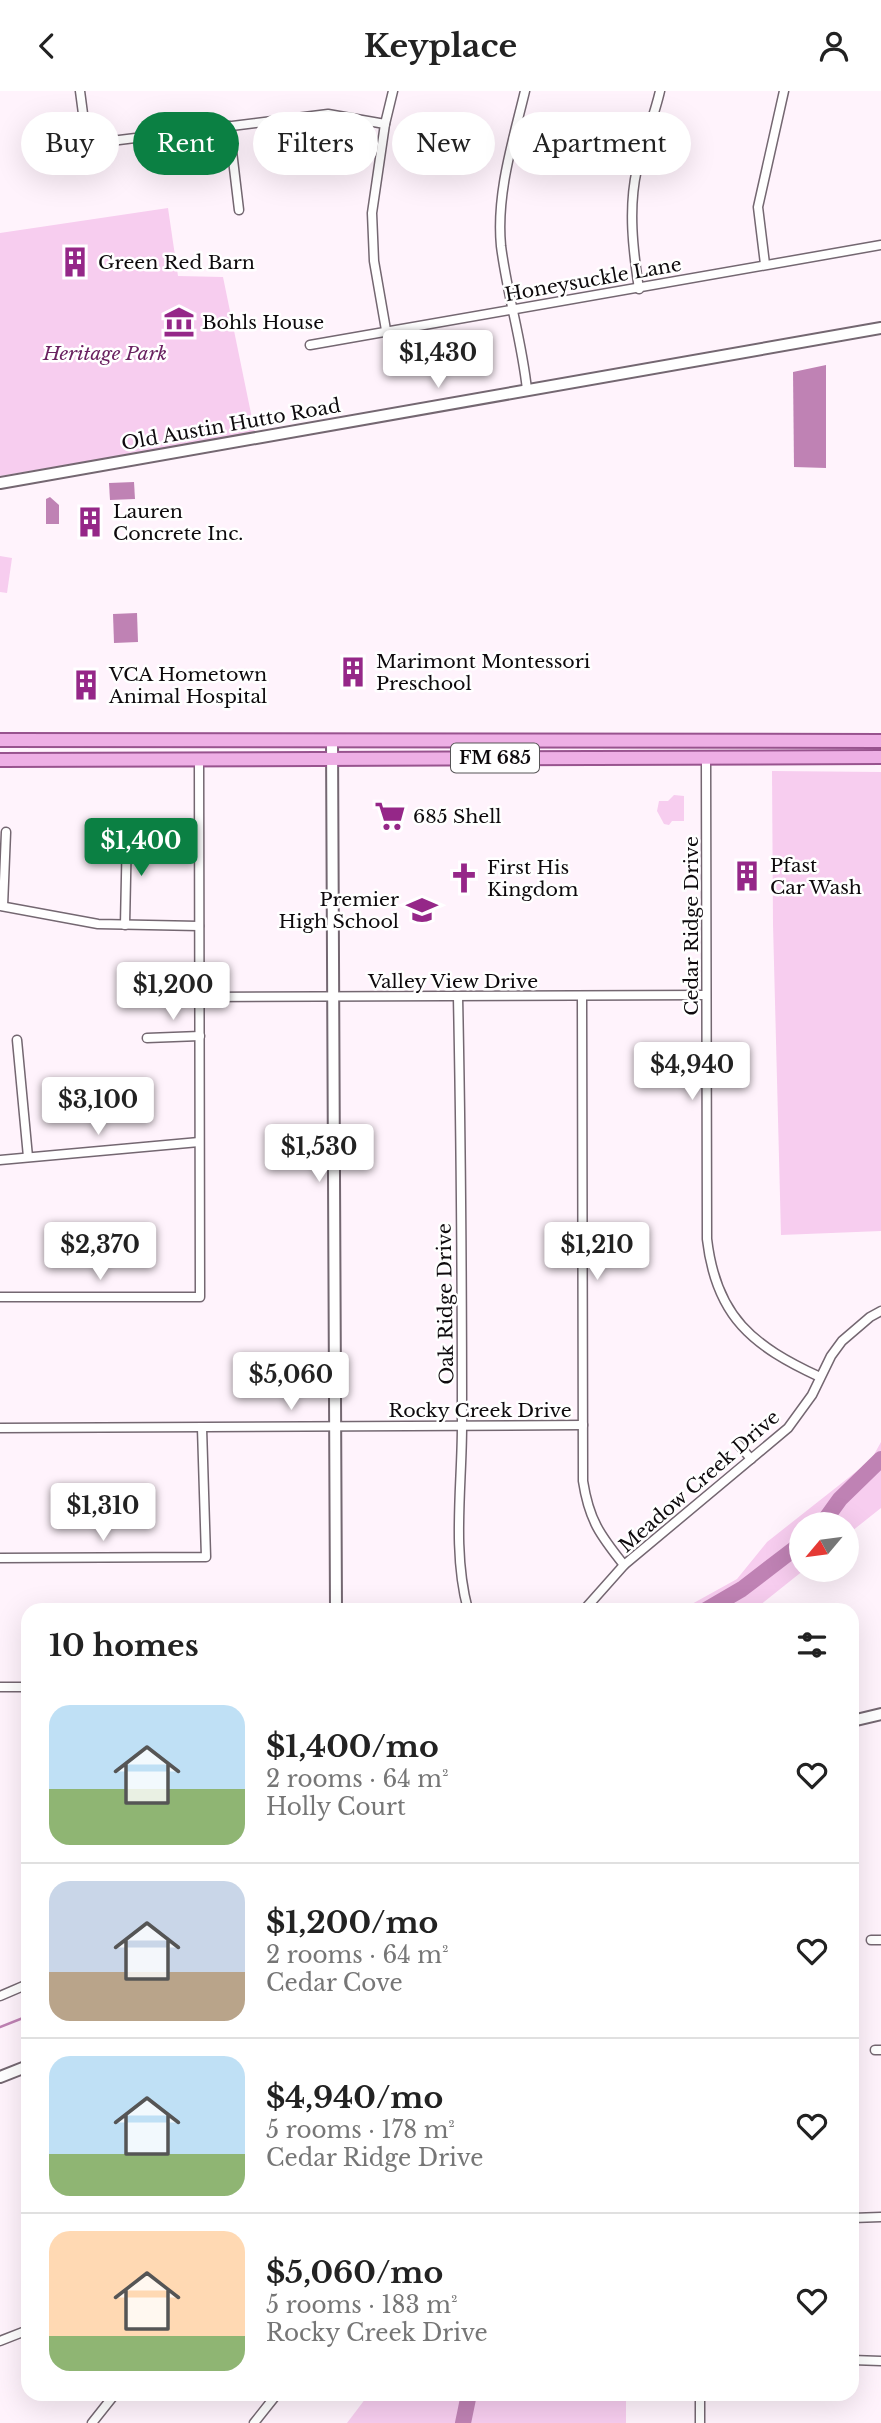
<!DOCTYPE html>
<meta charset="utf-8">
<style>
:root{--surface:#fff;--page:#f6f6f6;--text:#222;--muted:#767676;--line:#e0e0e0;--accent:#0b8043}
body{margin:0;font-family:"Libre Baskerville",serif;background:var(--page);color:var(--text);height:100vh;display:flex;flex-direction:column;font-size:26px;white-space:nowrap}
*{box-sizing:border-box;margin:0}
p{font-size:23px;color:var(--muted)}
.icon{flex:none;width:38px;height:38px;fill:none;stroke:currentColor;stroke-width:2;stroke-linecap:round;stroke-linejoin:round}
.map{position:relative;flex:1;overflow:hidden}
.details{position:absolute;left:21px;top:1512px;width:838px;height:798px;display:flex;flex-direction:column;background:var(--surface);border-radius:21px;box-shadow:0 7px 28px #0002}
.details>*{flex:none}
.guide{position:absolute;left:21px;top:21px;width:840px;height:63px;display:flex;gap:14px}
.needle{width:46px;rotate:241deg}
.fabs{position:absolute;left:789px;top:1421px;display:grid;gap:14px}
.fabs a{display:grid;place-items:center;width:70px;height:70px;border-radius:50%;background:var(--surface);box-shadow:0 7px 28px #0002;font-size:35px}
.price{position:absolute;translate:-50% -60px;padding:0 16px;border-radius:7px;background:#fff;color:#222;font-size:23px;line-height:46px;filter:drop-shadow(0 2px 4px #0008)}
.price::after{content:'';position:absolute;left:50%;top:42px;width:21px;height:16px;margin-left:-10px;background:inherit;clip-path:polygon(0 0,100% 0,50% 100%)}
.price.selected{background:var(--accent);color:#fff}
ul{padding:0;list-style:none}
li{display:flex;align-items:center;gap:21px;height:175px;padding:0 28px}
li+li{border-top:2px solid var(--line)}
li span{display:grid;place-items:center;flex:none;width:196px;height:140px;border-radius:21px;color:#555}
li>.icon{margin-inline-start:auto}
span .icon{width:84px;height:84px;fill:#fffc;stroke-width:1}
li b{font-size:30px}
h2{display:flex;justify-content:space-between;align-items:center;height:84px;padding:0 28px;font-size:30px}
.tag{padding:0 24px;border-radius:32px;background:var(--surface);box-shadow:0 7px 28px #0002;font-size:24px;line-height:63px}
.tag.selected{background:var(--accent);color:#fff}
header{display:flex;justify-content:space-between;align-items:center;height:91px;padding:0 28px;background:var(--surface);font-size:32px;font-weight:800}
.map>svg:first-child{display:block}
</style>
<header><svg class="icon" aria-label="back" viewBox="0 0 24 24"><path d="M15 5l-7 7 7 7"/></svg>Keyplace<svg class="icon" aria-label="person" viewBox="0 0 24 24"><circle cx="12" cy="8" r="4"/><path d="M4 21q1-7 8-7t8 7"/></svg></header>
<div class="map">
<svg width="881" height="2332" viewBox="0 0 881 2332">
<rect width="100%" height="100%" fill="#fff3fc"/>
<!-- green -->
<g fill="#f7cdef">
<path d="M168 117 178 185 223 186 255 342 0 385V142Z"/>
<path d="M0 465 12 467 7 502 0 501Z"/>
<path d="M772 680 881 681V1140L781 1144 773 833Z"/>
<path d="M674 704 684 705V730H672L669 734 664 733 657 720 659 710H668Z"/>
<path d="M881 1351V1417L847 1444V1433H802V1479H804L754 1519H681L737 1488 767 1451 871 1369Z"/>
<path d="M369 2303H626V2332H347Z"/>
</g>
<!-- water -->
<g fill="#bf82b4">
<path d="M826 274V377L794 376 793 281Z"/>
<path d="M134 391 135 408 110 409 109 392Z"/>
<path d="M50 406 59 414V433H46V408Z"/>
<path d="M137 522 138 551 114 552 113 523Z"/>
</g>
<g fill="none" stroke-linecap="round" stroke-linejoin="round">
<!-- stream -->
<path stroke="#bf82b4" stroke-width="2.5" d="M0 1936 28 1925"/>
<!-- river -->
<g stroke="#bf82b4" stroke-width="16">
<path d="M822 1433 840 1408 881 1368"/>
<path d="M706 1519 742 1498 802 1452"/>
<path d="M463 2332 469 2303"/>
</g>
<!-- street casing -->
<g stroke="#746771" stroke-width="11">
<g id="street">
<path d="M80 0 87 53 328 23 385 33"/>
<path d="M525 0C513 50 496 103 501 155 507 203 522 250 527 299"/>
<path d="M229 35 239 119"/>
<path d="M765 173 758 116 784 0"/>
<path d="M639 198C633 159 628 117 637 78 643 52 654 26 660 0"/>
<path d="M386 239 374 170 372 122 385 33 393 0"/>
<path d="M310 254 881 154"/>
<path d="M706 667 707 1148C716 1226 753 1255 820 1286"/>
<path d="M0 815 98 833 199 835"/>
<path d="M3 815 6 741"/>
<path d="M125 834 127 739"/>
<path d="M582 905 583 1390C589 1429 600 1444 624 1474"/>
<path d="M200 906 706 904"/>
<path d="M458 906C461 1049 462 1192 462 1335 462 1395 452 1460 468 1519"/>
<path d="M147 947 200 945"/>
<path d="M17 949 28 1066"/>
<path d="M0 1069 199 1051"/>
<path d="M0 1206H200L199 668"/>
<path d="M0 1337 583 1334"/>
<path d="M739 1354 751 1368"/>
<path d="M0 1467 206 1466 202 1337"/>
<path d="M584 1519 624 1474 788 1337 812 1304 831 1265 842 1250 870 1226 881 1220"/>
<path d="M0 1596H28"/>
<path d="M871 1849H881"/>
<path d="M0 1905 28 1893"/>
<path d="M875 1959H881"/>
<path d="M852 2127 881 2126"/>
<path d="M0 2250 28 2239"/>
<path d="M852 2269 881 2270"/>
<path d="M700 2303V2332"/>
<path d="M92 2332 115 2303"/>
<path d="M254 2332 277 2303"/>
</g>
</g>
<!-- secondary casing -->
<g stroke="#746771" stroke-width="14">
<g id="secondary">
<path d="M0 392 881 237"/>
<path d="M332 649 336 1519"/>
<path d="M852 1630 881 1623"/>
<path d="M0 1986 28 1975"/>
</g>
</g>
<!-- primary casing -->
<g stroke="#98538e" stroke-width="16">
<g id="primary">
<path d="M0 649 881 650"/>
<path d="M0 669 881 666"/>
</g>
</g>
<!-- street -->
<use href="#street" stroke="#fff" stroke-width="8"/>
<!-- secondary -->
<use href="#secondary" stroke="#fff" stroke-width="10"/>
<!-- primary -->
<use href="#primary" stroke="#eeafe5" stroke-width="12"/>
</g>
<!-- icons -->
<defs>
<g id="building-bare" transform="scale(2.415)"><path d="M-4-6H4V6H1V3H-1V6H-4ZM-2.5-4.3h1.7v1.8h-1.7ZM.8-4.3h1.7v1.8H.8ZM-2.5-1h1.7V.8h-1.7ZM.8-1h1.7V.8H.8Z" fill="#952788" stroke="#fff" stroke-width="2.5" paint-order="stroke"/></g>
<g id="museum-bare" transform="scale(2.415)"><path d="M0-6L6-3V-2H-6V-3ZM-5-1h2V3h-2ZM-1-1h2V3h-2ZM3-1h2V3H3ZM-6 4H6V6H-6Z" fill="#952788" stroke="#fff" stroke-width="2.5" paint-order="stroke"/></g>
<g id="supermarket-bare" transform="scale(2.415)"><path d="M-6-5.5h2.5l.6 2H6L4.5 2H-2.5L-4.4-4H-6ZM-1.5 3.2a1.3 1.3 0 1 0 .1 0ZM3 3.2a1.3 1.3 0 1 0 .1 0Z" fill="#952788" stroke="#fff" stroke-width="2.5" paint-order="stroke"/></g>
<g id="church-bare" transform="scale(2.415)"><path d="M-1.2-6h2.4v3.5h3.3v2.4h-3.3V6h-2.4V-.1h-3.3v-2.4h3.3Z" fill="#952788" stroke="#fff" stroke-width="2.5" paint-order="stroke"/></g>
<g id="school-bare" transform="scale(2.415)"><path d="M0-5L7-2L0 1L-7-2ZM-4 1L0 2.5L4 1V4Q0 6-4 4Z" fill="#952788" stroke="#fff" stroke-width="2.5" paint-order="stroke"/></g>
</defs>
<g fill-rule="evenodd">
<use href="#building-bare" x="75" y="171"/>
<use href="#museum-bare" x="179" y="231"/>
<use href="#building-bare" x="90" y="431"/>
<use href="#building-bare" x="353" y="581"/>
<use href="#building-bare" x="86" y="594"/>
<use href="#supermarket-bare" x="390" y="725"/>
<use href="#building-bare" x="747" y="785"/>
<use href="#church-bare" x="464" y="787"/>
<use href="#school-bare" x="422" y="819"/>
</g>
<g text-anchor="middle" stroke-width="5" stroke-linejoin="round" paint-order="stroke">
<!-- shield labels -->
<rect fill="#fff" stroke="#565456" stroke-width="2" x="451" y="652.5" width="88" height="29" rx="5"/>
<g font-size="18" font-weight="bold" fill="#0e0a0d">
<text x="495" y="673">FM 685</text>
</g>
<!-- poi labels -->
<g font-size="19" fill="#0e0a0d" stroke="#fff" text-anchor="start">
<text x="98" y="178">Green Red Barn</text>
<text x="202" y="238">Bohls House</text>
<text x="113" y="427">Lauren<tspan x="113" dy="22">Concrete Inc.</tspan></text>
<text x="376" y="577">Marimont Montessori<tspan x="376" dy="22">Preschool</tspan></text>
<text x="109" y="590">VCA Hometown<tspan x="109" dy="22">Animal Hospital</tspan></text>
<text x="413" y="732">685 Shell</text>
<text x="770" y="781">Pfast<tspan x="770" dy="22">Car Wash</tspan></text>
<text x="487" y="783">First His<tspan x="487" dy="22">Kingdom</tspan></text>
<text x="399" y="815" text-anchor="end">Premier<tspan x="399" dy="22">High School</tspan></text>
</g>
<!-- street labels -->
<g font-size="19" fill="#0e0a0d" stroke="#fff">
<text transform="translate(593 188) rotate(-10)" y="7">Honeysuckle Lane</text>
<text transform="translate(231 333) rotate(-10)" y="7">Old Austin Hutto Road</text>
<text transform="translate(691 835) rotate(-90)" y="7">Cedar Ridge Drive</text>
<text x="453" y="897">Valley View Drive</text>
<text transform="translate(445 1213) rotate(-91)" y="7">Oak Ridge Drive</text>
<text x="480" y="1326">Rocky Creek Drive</text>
<text transform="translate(699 1390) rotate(-41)" y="7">Meadow Creek Drive</text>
</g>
<!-- park labels -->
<g font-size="19" font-style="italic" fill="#6a2261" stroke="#fff">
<text x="105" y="269">Heritage Park</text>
</g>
</g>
</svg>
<div class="fabs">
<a><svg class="needle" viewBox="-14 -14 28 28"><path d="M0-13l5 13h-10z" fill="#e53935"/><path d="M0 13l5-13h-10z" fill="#767676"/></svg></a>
</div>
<b class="price" style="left:438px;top:299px">$1,430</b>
<b class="price selected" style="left:141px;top:787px">$1,400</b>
<b class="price" style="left:173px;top:931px">$1,200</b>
<b class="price" style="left:692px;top:1011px">$4,940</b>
<b class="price" style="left:98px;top:1046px">$3,100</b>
<b class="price" style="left:319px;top:1093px">$1,530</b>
<b class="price" style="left:100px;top:1191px">$2,370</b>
<b class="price" style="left:597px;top:1191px">$1,210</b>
<b class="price" style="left:291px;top:1321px">$5,060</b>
<b class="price" style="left:103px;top:1452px">$1,310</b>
<div class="guide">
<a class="tag">Buy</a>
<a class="tag selected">Rent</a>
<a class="tag">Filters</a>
<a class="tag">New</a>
<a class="tag">Apartment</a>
</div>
<section class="details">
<h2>10 homes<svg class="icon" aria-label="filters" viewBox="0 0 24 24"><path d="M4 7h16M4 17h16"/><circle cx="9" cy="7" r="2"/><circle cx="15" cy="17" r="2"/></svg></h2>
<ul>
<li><span style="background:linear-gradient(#bfe0f5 60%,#8fb573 0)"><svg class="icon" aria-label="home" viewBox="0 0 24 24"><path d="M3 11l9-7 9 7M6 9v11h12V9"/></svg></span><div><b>$1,400/mo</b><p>2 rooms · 64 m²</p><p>Holly Court</p></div><svg class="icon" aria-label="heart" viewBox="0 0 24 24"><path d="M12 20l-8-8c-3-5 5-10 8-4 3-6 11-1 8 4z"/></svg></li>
<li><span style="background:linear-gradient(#c9d6e8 65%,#b9a48a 0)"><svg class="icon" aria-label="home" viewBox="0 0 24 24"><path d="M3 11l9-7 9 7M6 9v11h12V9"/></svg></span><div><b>$1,200/mo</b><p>2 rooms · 64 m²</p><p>Cedar Cove</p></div><svg class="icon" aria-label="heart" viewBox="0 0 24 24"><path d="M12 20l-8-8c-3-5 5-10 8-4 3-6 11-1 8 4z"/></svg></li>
<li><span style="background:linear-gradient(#bfe0f5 70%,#8fb573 0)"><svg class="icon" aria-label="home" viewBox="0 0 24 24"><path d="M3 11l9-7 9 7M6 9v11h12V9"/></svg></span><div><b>$4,940/mo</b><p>5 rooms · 178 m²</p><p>Cedar Ridge Drive</p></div><svg class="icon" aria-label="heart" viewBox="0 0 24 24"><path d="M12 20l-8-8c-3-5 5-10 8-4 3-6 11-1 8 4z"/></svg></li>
<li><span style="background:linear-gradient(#ffd9b3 75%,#8fb573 0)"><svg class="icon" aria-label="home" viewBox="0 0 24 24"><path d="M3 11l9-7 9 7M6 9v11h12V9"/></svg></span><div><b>$5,060/mo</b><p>5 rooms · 183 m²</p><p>Rocky Creek Drive</p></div><svg class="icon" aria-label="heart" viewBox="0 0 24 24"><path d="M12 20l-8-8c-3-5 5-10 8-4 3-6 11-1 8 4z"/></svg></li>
</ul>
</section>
</div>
